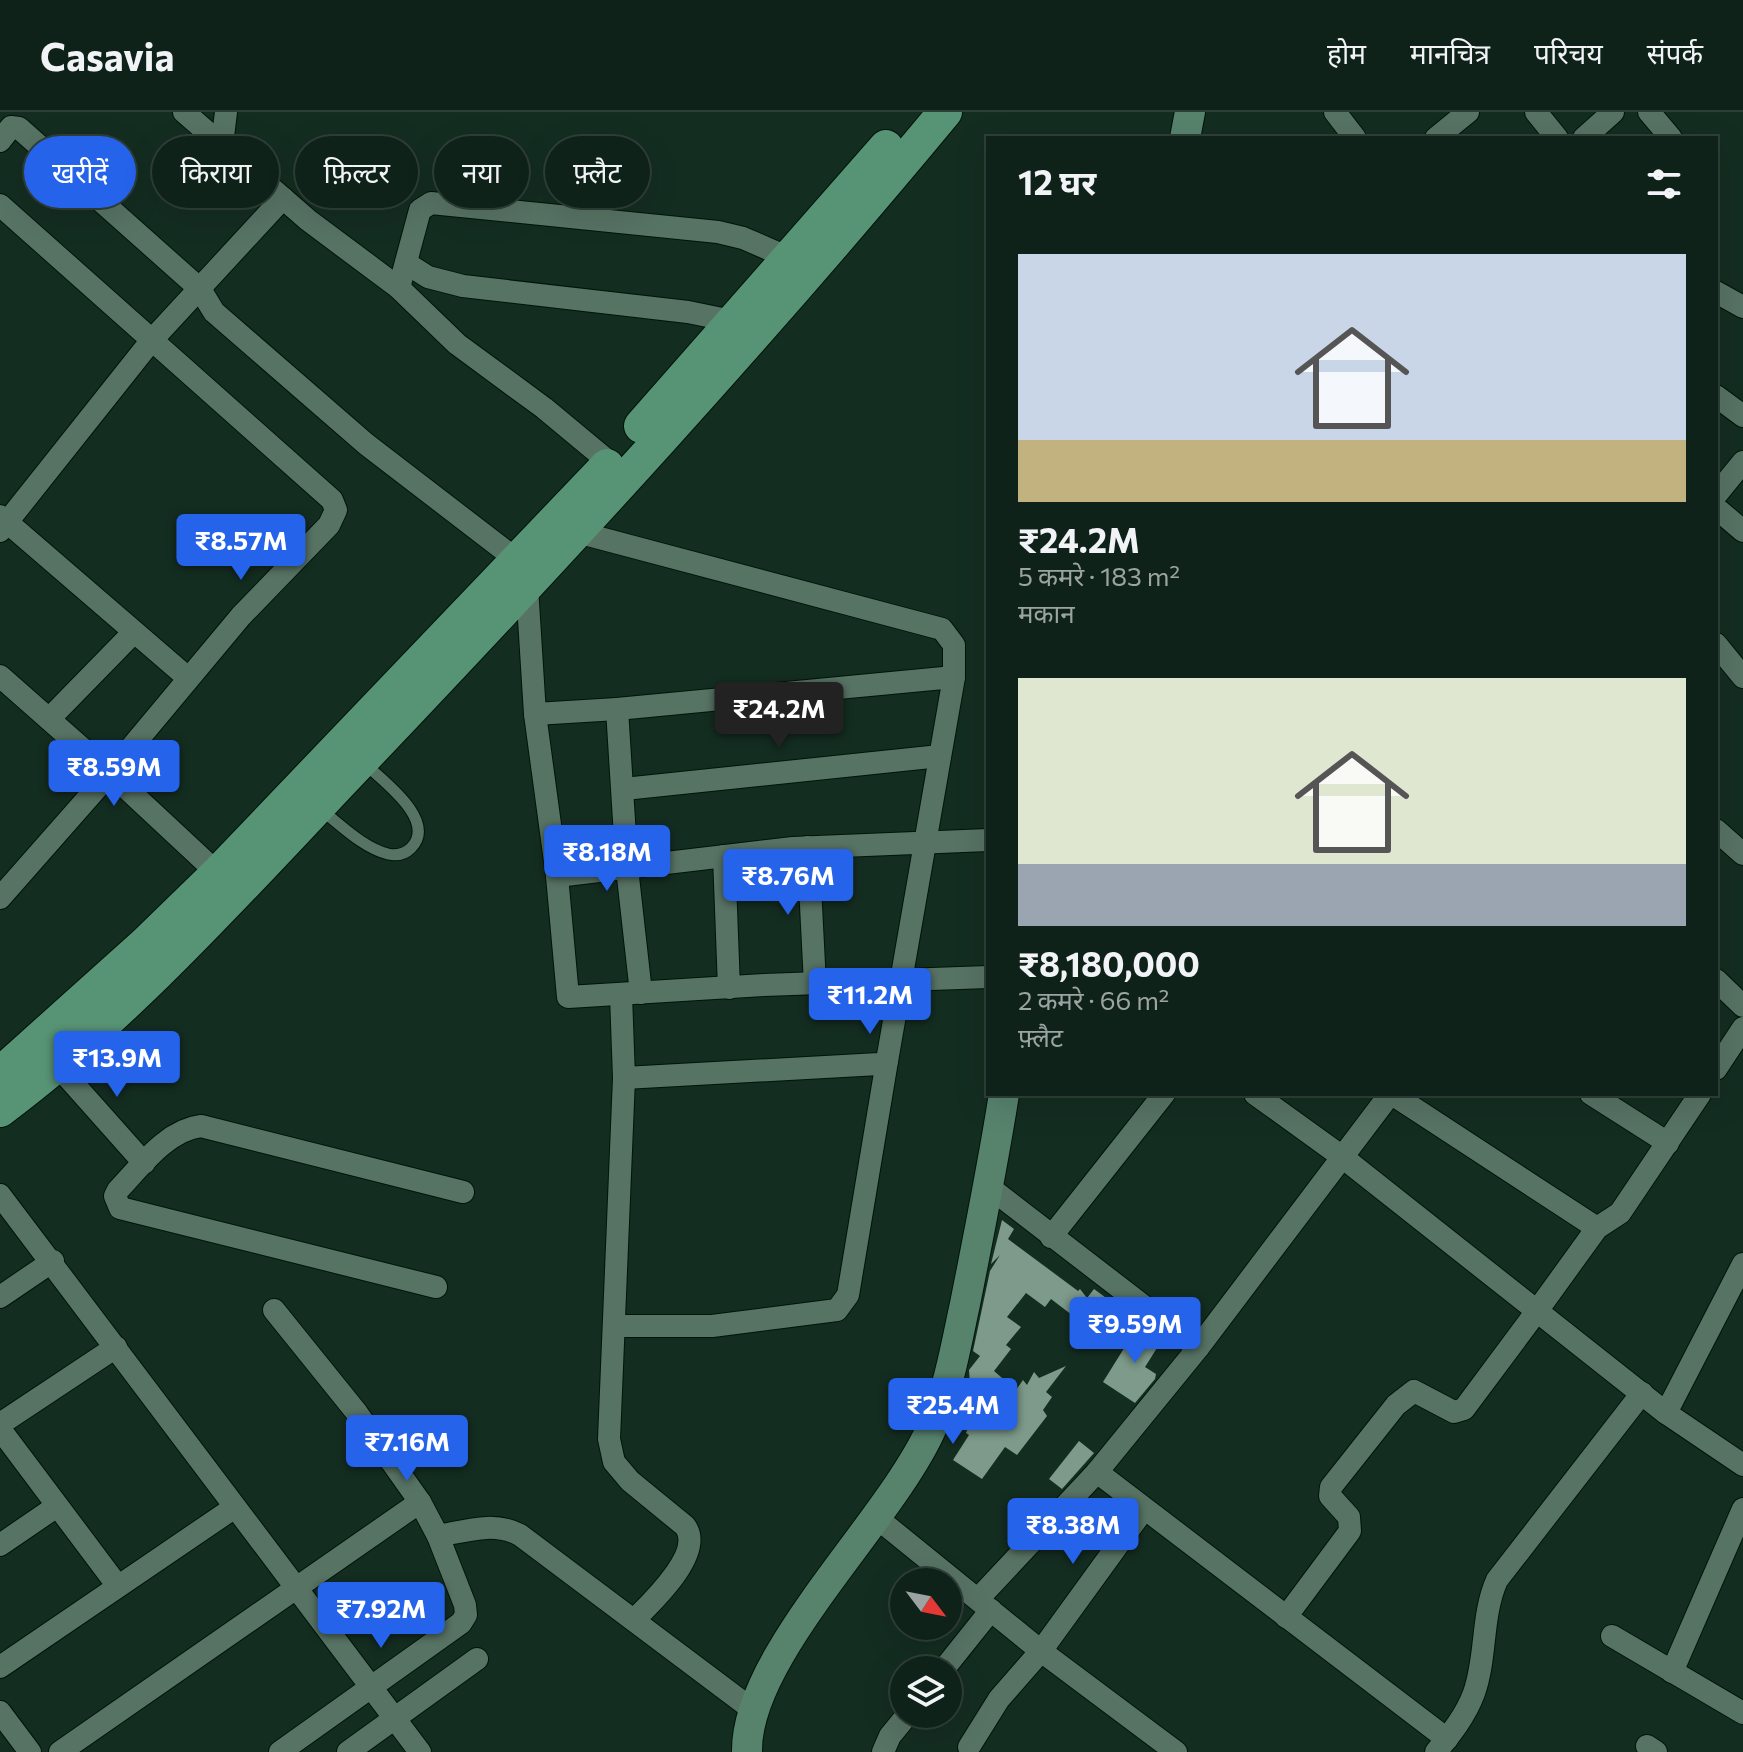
<!DOCTYPE html>
<html lang="hi">
<meta charset="utf-8">
<style>
:root{--surface:#0f2219;--page:#182a22;--text:#f1f3f6;--muted:#9ba4a2;--line:#2f3f38;--accent:#2563eb}
body{margin:0;font-family:Commissioner,"Noto Sans Devanagari",sans-serif;background:var(--page);color:var(--text);height:100vh;display:flex;flex-direction:column;font-size:30px;white-space:nowrap}
*{box-sizing:border-box;margin:0}
p{font-size:26px;color:var(--muted)}
.icon{flex:none;width:44px;height:44px;fill:none;stroke:currentColor;stroke-width:2;stroke-linecap:round;stroke-linejoin:round}
.map{position:relative;flex:1;overflow:hidden}
.drawer{position:absolute;left:986px;top:24px;width:732px;height:960px;display:flex;flex-direction:column;background:var(--surface);border-radius:0px;box-shadow:0 8px 32px #0002,0 0 0 2px var(--line)}
.drawer>*{flex:none}
.guide{position:absolute;left:24px;top:24px;width:760px;height:72px;display:flex;gap:16px}
.needle{width:52px;rotate:122deg}
.fabs{position:absolute;left:890px;top:1456px;display:grid;gap:16px}
.fabs a{display:grid;place-items:center;width:72px;height:72px;border-radius:50%;background:var(--surface);box-shadow:0 8px 32px #0002,0 0 0 2px var(--line);font-size:40px}
.price{position:absolute;translate:-50% -68px;padding:0 18px;border-radius:8px;background:var(--accent);color:#fff;font-size:26px;line-height:52px;filter:drop-shadow(0 2px 4px #0008)}
.price::after{content:'';position:absolute;left:50%;top:48px;width:24px;height:18px;margin-left:-12px;background:inherit;clip-path:polygon(0 0,100% 0,50% 100%)}
.price.on{background:#222;color:#fff}
ul{padding:0;list-style:none}
li{display:grid;align-content:center;gap:16px;height:424px;padding:0 32px}
li span{display:grid;place-items:center;height:248px;border-radius:0px;color:#555}
li>.icon{margin-inline-start:auto}
span .icon{width:144px;height:144px;fill:#fffc;stroke-width:1}
li b{font-size:34px}
h2{display:flex;justify-content:space-between;align-items:center;height:96px;padding:0 32px;font-size:34px}
.chip{padding:0 28px;border-radius:36px;background:var(--surface);box-shadow:0 8px 32px #0002,0 0 0 2px var(--line);font-size:28px;line-height:72px}
.chip.on{background:var(--accent);color:#fff}
header{display:flex;align-items:center;gap:48px;box-sizing:border-box;height:112px;padding:0 40px;background:var(--surface);border-bottom:2px solid var(--line)}
header strong{font-size:38px}
nav{display:flex;gap:44px;margin-inline-start:auto;font-size:28px}
.map>svg:first-child{display:block}
</style>
<header>
<strong>Casavia</strong>
<nav><a>होम</a><a>मानचित्र</a><a>परिचय</a><a>संपर्क</a></nav>
</header>
<div class="map">
<svg width="1743" height="1640" viewBox="0 0 1743 1640">
<rect width="100%" height="100%" fill="#142d21"/>
<!-- building -->
<g fill="#7d9a8a">
<path d="M1002 1108 1014 1117 1008 1127 1078 1179 1080 1177 1087 1186 1094 1177 1113 1191 1093 1219 1051 1187 1045 1195 1026 1181 1007 1205 1021 1215 1006 1233 1011 1237 994 1259 1016 1278 1023 1268 1027 1273 1034 1260 1039 1266 1066 1254 1046 1280 1052 1285 1043 1298 1047 1304 1017 1343 1005 1335 982 1367 953 1348 969 1323 966 1321 971 1308 962 1302 973 1285 966 1282 970 1273 969 1258 980 1244 973 1239 990 1159 1000 1143 991 1152Z"/>
<path d="M1141 1209 1162 1228 1145 1255 1156 1262 1155 1267 1135 1291 1103 1270Z"/>
<path d="M1079 1329 1094 1341 1062 1377 1049 1367Z"/>
</g>
<g fill="none" stroke-linecap="round" stroke-linejoin="round">
<!-- service casing -->
<g stroke="#00150a" stroke-width="13">
<path id="service" d="M320 697C340 712 363 736 388 742 397 744 405 742 411 736 438 709 383 669 365 652"/>
</g>
<!-- minor casing -->
<g stroke="#00150a" stroke-width="24">
<g id="minor">
<path d="M184 0 308 108 399 176 457 232 544 296 621 360"/>
<path d="M1335 0 1355 26"/>
<path d="M1536 0 1557 26"/>
<path d="M1649 0 1671 26"/>
<path d="M1436 26 1468 0"/>
<path d="M1584 26 1613 0"/>
<path d="M0 29 11 15 19 16 200 177 214 200 366 332 517 448"/>
<path d="M222 33 226 0"/>
<path d="M0 93 332 388 336 398 329 413 241 504 110 661 0 564"/>
<path d="M406 151 428 165 463 174 688 200 732 209"/>
<path d="M399 176 420 98 431 91 718 120 743 126 787 145"/>
<path d="M1716 180 1743 195"/>
<path d="M1716 284 1743 304"/>
<path d="M1716 383 1743 350"/>
<path d="M1716 396 1743 419"/>
<path d="M0 404 188 566"/>
<path d="M0 419 151 229 283 86"/>
<path d="M577 420 942 517 954 533V565L887 949 879 952 624 966 621 883"/>
<path d="M527 475 535 602 557 764 793 736 988 728"/>
<path d="M1716 532 1743 565"/>
<path d="M617 597 627 756 641 881"/>
<path d="M535 602 617 597 954 565"/>
<path d="M49 607 134 520"/>
<path d="M624 677 940 644"/>
<path d="M1716 718 1743 742"/>
<path d="M808 735 815 872"/>
<path d="M724 744 729 876"/>
<path d="M557 764 568 885 764 873 988 865"/>
<path d="M0 786 110 661 227 770"/>
<path d="M1716 868 1743 894"/>
<path d="M56 952 144 1051"/>
<path d="M1716 957 1743 916"/>
<path d="M624 966 609 1327 614 1350 630 1369 685 1414C705 1441 652 1490 634 1508"/>
<path d="M1255 982 1341 1044 1537 1199 1464 1297 1454 1300 1414 1279 1396 1293 1331 1375 1330 1384 1349 1405 1350 1419 1286 1505"/>
<path d="M1392 982 1597 1116"/>
<path d="M1591 982 1668 1031"/>
<path d="M1700 982 1620 1101 1597 1116 1537 1199 1666 1301 1743 1152"/>
<path d="M989 1075 1198 1236 1390 982"/>
<path d="M0 1083 420 1640"/>
<path d="M1051 1125 1164 982"/>
<path d="M436 1175 120 1096 115 1084 118 1078C141 1054 167 1018 201 1014L463 1080"/>
<path d="M0 1185 53 1149"/>
<path d="M274 1198 357 1301 420 1390"/>
<path d="M616 1214H712L837 1198 848 1183 887 949"/>
<path d="M1666 1301 1743 1353"/>
<path d="M0 1312 116 1235"/>
<path d="M0 1317 117 1473"/>
<path d="M1097 1360 1447 1627"/>
<path d="M877 1406 1041 1539 1176 1640"/>
<path d="M0 1433 57 1394"/>
<path d="M978 1487 1097 1360 1198 1236"/>
<path d="M1612 1524 1743 1601"/>
<path d="M0 1555 235 1395"/>
<path d="M943 1558 991 1498"/>
<path d="M1672 1560 1743 1397"/>
<path d="M0 1600 30 1640"/>
<path d="M1647 1634 1656 1640"/>
<path d="M969 1635 999 1587 1041 1539 1144 1397"/>
<path d="M60 1640 420 1390 438 1424C466 1419 494 1409 520 1423L753 1598"/>
<path d="M280 1640 461 1511 466 1503 465 1493 438 1424"/>
<path d="M348 1640 477 1547"/>
<path d="M883 1640 890 1624 908 1602"/>
<path d="M1436 1640C1451 1622 1466 1603 1474 1581 1487 1544 1481 1504 1497 1468L1642 1281"/>
</g>
</g>
<!-- secondary casing -->
<g stroke="#00150a" stroke-width="32">
<g id="secondary">
<path d="M1185 26 1190 0"/>
<path d="M747 1640C745 1543 891 1409 932 1315 949 1276 956 1233 965 1192 979 1122 993 1052 1004 982"/>
</g>
</g>
<!-- primary casing -->
<g stroke="#00150a" stroke-width="36">
<g id="primary">
<path d="M641 314 886 35"/>
<path d="M0 962 145 832 218 761 607 354"/>
<path d="M0 998C132 900 253 762 367 643 566 434 761 222 945 0"/>
</g>
</g>
<!-- service -->
<use href="#service" stroke="#577364" stroke-width="11"/>
<!-- minor -->
<use href="#minor" stroke="#577364" stroke-width="22"/>
<!-- secondary -->
<use href="#secondary" stroke="#57836d" stroke-width="30"/>
<!-- primary -->
<use href="#primary" stroke="#579375" stroke-width="34"/>
</g>
</svg>
<div class="fabs">
<a><svg class="needle" viewBox="-14 -14 28 28"><path d="M0-13l5 13h-10z" fill="#e53935"/><path d="M0 13l5-13h-10z" fill="#9ba4a2"/></svg></a>
<a><svg class="icon" aria-label="layers" viewBox="0 0 24 24"><path d="M12 4l9 5-9 5-9-5zM3 14l9 5 9-5"/></svg></a>
</div>
<b class="price" style="left:241px;top:470px">₹8.57M</b>
<b class="price on" style="left:779px;top:638px">₹24.2M</b>
<b class="price" style="left:114px;top:696px">₹8.59M</b>
<b class="price" style="left:607px;top:781px">₹8.18M</b>
<b class="price" style="left:788px;top:805px">₹8.76M</b>
<b class="price" style="left:870px;top:924px">₹11.2M</b>
<b class="price" style="left:117px;top:987px">₹13.9M</b>
<b class="price" style="left:1135px;top:1253px">₹9.59M</b>
<b class="price" style="left:953px;top:1334px">₹25.4M</b>
<b class="price" style="left:407px;top:1371px">₹7.16M</b>
<b class="price" style="left:1073px;top:1454px">₹8.38M</b>
<b class="price" style="left:381px;top:1538px">₹7.92M</b>
<div class="guide">
<a class="chip on">खरीदें</a>
<a class="chip">किराया</a>
<a class="chip">फ़िल्टर</a>
<a class="chip">नया</a>
<a class="chip">फ़्लैट</a>
</div>
<section class="drawer">
<h2>12 घर<svg class="icon" aria-label="filters" viewBox="0 0 24 24"><path d="M4 7h16M4 17h16"/><circle cx="9" cy="7" r="2"/><circle cx="15" cy="17" r="2"/></svg></h2>
<ul>
<li><span style="background:linear-gradient(#c9d6e8 75%,#c2b280 0)"><svg class="icon" aria-label="home" viewBox="0 0 24 24"><path d="M3 11l9-7 9 7M6 9v11h12V9"/></svg></span><div><b>₹24.2M</b><p>5 कमरे · 183 m²</p><p>मकान</p></div></li>
<li><span style="background:linear-gradient(#dfe7d0 75%,#9aa5b1 0)"><svg class="icon" aria-label="home" viewBox="0 0 24 24"><path d="M3 11l9-7 9 7M6 9v11h12V9"/></svg></span><div><b>₹8,180,000</b><p>2 कमरे · 66 m²</p><p>फ़्लैट</p></div></li>
</ul>
</section>
</div>
